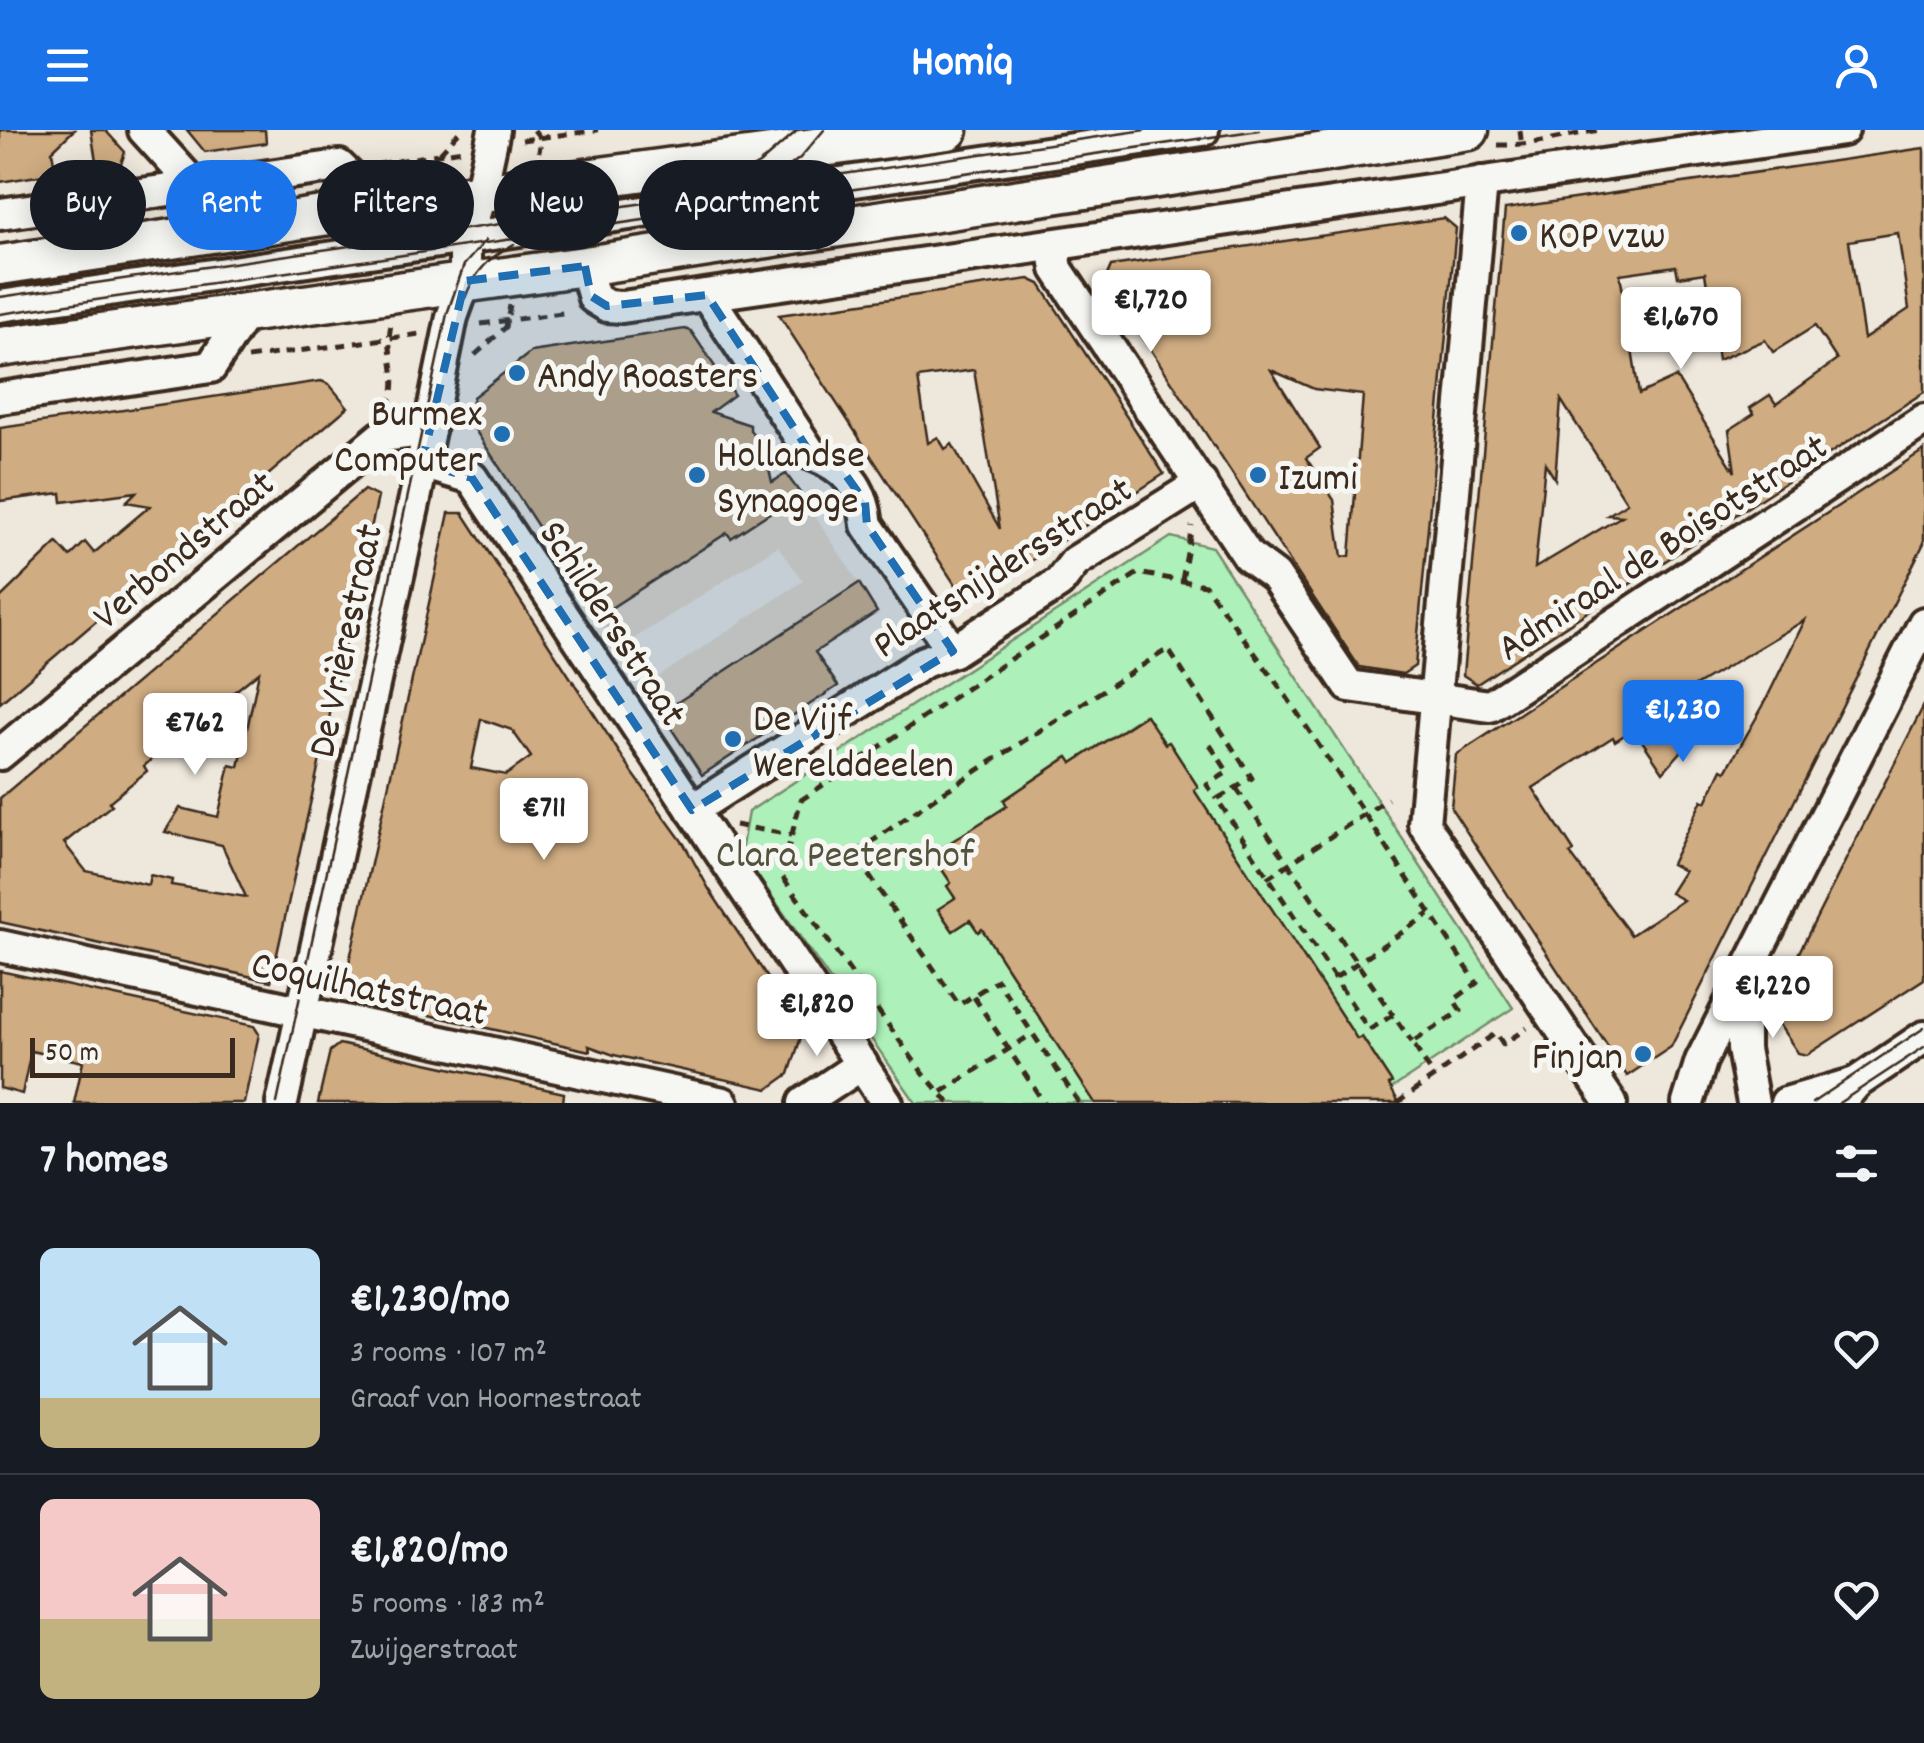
<!DOCTYPE html>
<meta charset="utf-8">
<style>
:root{--surface:#171b24;--page:#20242c;--text:#f1f3f6;--muted:#9ea1a6;--line:#363941;--accent:#1a73e8}
body{margin:0;font-family:Dekko,sans-serif;background:var(--page);color:var(--text);height:100vh;display:flex;flex-direction:column;font-size:38px;white-space:nowrap}
*{box-sizing:border-box;margin:0}
p{font-size:32px;color:var(--muted)}
.icon{flex:none;width:55px;height:55px;fill:none;stroke:currentColor;stroke-width:2;stroke-linecap:round;stroke-linejoin:round}
.map{position:relative;height:973px;overflow:hidden}
.details{display:flex;flex-direction:column;background:var(--surface);flex:1}
.details>*{flex:none}
.hud{position:absolute;left:30px;top:30px;width:1000px;height:90px;display:flex;gap:20px}
.scale{position:absolute;left:30px;bottom:25px;width:205px;box-sizing:border-box;padding-left:10px;border:5px solid #3b2a1e;border-top:0;font-size:28px;line-height:35px;white-space:nowrap;color:#3b2a1e;-webkit-text-stroke:8px #f6f6f2;paint-order:stroke}
.price{position:absolute;translate:-50% -85px;padding:0 22px;border-radius:10px;background:#fff;color:#222;font-size:32px;line-height:65px;filter:drop-shadow(0 2px 5px #0008)}
.price::after{content:'';position:absolute;left:50%;top:60px;width:30px;height:22px;margin-left:-15px;background:inherit;clip-path:polygon(0 0,100% 0,50% 100%)}
.price.current{background:var(--accent);color:#fff}
ul{padding:0;list-style:none}
li{display:flex;align-items:center;gap:30px;height:250px;padding:0 40px}
li+li{border-top:2px solid var(--line)}
li span{display:grid;place-items:center;flex:none;width:280px;height:200px;border-radius:15px;color:#555}
li>.icon{margin-inline-start:auto}
span .icon{width:120px;height:120px;fill:#fffc;stroke-width:1}
li b{font-size:42px}
h2{display:flex;justify-content:space-between;align-items:center;height:120px;padding:0 40px;font-size:42px}
.chip{padding:0 35px;border-radius:45px;background:var(--surface);box-shadow:0 5px 25px #0003;font-size:35px;line-height:90px}
.chip.current{background:var(--accent);color:#fff}
header{display:flex;justify-content:space-between;align-items:center;height:130px;padding:0 40px;background:var(--accent);color:#fff;font-size:45px;font-weight:700}
.map>svg:first-child{display:block}
</style>
<header><svg class="icon" aria-label="menu" viewBox="0 0 24 24"><path d="M4 6h16M4 12h16M4 18h16"/></svg>Homiq<svg class="icon" aria-label="person" viewBox="0 0 24 24"><circle cx="12" cy="8" r="4"/><path d="M4 21q1-7 8-7t8 7"/></svg></header>
<div class="map">
<svg width="1924" height="973" viewBox="0 0 1924 973">
<rect width="100%" height="100%" fill="#eee7dc"/>
<filter id="ink" filterUnits="userSpaceOnUse"><feTurbulence type="fractalNoise" baseFrequency=".01" numOctaves="2"/><feDisplacementMap in="SourceGraphic" scale="20" xChannelSelector="R" yChannelSelector="G"/><feConvolveMatrix kernelMatrix="1 2 1 2 8 2 1 2 1" color-interpolation-filters="sRGB"/></filter>
<g filter="url(#ink)">
<!-- built -->
<path fill="#e5d5c1" d="M800 363 859 453 661 584 643 557 803 451 778 416 618 519 597 487 727 403Z"/>
<!-- green -->
<path fill="#adf0b9" stroke="#748d6c" stroke-width="2.5" d="M1171 407 1212 417 1513 878 1391 959 1389 955 1391 952 1363 908 1357 909 1194 660 1198 657 1169 612 1163 614 1144 585 1072 633 1067 627 1004 670 1007 676 932 725 951 753 955 768 938 780 953 801 970 790 978 801 982 799 1095 973H916L741 722 748 682Z"/>
<!-- building -->
<g fill="#cfac82" stroke="#3b2a1e" stroke-width="2.5" fill-rule="evenodd">
<path d="M0 0H74L52 21 56 43 0 52Z"/>
<path d="M91 0H105L125 22 121 34 97 37Z"/>
<path d="M187 0H265L266 13 205 22Z"/>
<path d="M1924 18V262L1477 554 1463 545 1505 79ZM1898 103 1909 179 1864 209 1849 111ZM1676 136 1678 147 1705 143 1718 230 1765 210 1773 222 1815 196 1837 230 1776 274 1770 265 1750 278 1754 284 1729 300 1735 342 1676 247 1639 264 1620 144ZM1561 270 1627 373 1608 385 1622 386 1535 438 1545 333 1555 349Z"/>
<path d="M1444 88 1456 98 1415 536 1403 544 1359 537 1105 150 1111 136ZM1271 240 1314 259 1363 265 1350 426 1342 427 1334 370 1306 328 1320 318Z"/>
<path d="M1029 149 1040 154 1164 344 967 473 779 185ZM974 240 1000 399 952 314 945 319 938 307 928 313 918 248Z"/>
<path d="M685 199 691 201 734 265 711 282 750 295V300L764 317 772 352 786 344 800 363 731 408 727 403 597 487 468 289 473 267 531 222Z"/>
<path d="M321 251 329 254 348 277 0 573V468L57 413 70 427 85 412 94 423 150 376 126 372 136 362 62 372 61 363 0 371V298Z"/>
<path d="M1924 320V413L1671 917 1627 946 1451 678 1456 625ZM1805 490 1763 576 1726 641 1722 639 1706 672 1702 670 1671 734 1684 741 1670 763 1683 770 1631 805 1570 724 1574 721 1533 658 1613 607 1615 611 1634 599 1663 642 1709 591 1691 564 1698 560 1695 556Z"/>
<path d="M364 360 378 367 334 564 330 563V584L271 851 0 792V668ZM259 542 239 637 230 635 218 687 180 678 165 702 222 715 246 767 171 755 172 750 150 745 148 755 86 741 64 713 112 675 109 672 147 641 144 636 163 619Z"/>
<path d="M449 383H463L632 642 684 714 709 759 803 901 789 944 768 959 614 925 589 916 590 921 348 867 343 860ZM481 589 512 600 531 627 506 645 471 638Z"/>
<path d="M859 453 877 482 815 522 838 556 702 645 661 583Z"/>
<path d="M1924 575V849L1807 925 1798 923 1774 887 1772 876Z"/>
<path d="M1146 585 1165 614 1169 612 1198 657 1194 660 1357 909 1362 907 1392 953 1389 955 1399 973H1095L982 799 978 802 970 790 953 801 938 779 955 768 947 756 951 753 932 724 1007 676 1004 670 1068 627 1072 633Z"/>
<path d="M0 841 254 896 259 904 244 973H74L83 932 31 921 22 964 0 958Z"/>
<path d="M339 914 564 963 563 973H318L330 921Z"/>
</g>
<g fill="none" stroke-linecap="round" stroke-linejoin="round">
<!-- minor casing -->
<g stroke="#3b2a1e" stroke-width="38">
<g id="minor">
<path d="M144 0 194 55"/>
<path d="M1482 52 1424 694 1611 973"/>
<path d="M0 84 339 36 382 78"/>
<path d="M1053 115 1057 139 1248 426 1275 446 1349 556 1490 576 1924 290"/>
<path d="M585 136 594 168 607 176 622 177 1843 0"/>
<path d="M707 165 811 324C846 337 863 357 867 395L953 521"/>
<path d="M0 176 1203 0"/>
<path d="M0 268 211 237 247 181"/>
<path d="M422 333 472 348 887 973"/>
<path d="M0 624 382 306 429 300"/>
<path d="M692 680 924 532 953 521 1059 453 1075 432 1201 353"/>
<path d="M0 816 723 973"/>
<path d="M1743 856V919L1753 973"/>
<path d="M282 973 416 364 452 187 465 151V116L480 65 494 0"/>
<path d="M804 973 862 934"/>
<path d="M1688 973 1701 931 1924 493"/>
<path d="M1786 973 1856 953"/>
<path d="M1839 973 1856 953 1924 907"/>
</g>
</g>
<!-- major casing -->
<g stroke="#3b2a1e" stroke-width="45">
<g id="major">
<path d="M0 135 408 73 948 0"/>
<path d="M0 217 585 136 1469 0"/>
</g>
</g>
<!-- path -->
<g stroke="#3b2a1e" stroke-width="5" stroke-dasharray="10 8" stroke-linecap="butt">
<path d="M534 0 541 9 539 22"/>
<path d="M1520 0 1522 18"/>
<path d="M522 10 598 0"/>
<path d="M1498 15C1532 16 1566 5 1600 0"/>
<path d="M379 34 462 20"/>
<path d="M434 40 438 25 461 0"/>
<path d="M481 194 569 182"/>
<path d="M475 225 506 197 510 175"/>
<path d="M248 228 420 204"/>
<path d="M386 276C404 256 384 220 391 195"/>
<path d="M1182 450 1192 396"/>
<path d="M1210 615 1228 642 1207 655 1217 669"/>
<path d="M1236 658 1393 885"/>
<path d="M735 695 791 705"/>
<path d="M1267 748 1388 669"/>
<path d="M1335 848 1429 784"/>
<path d="M974 867 1044 973"/>
<path d="M942 962 1032 904"/>
<path d="M949 973 922 942 781 745 801 670 1138 443 1205 455 1286 566 1477 853 1454 870 1461 881 1412 912 1434 947"/>
<path d="M1079 973 997 850 959 875 854 724 939 665 1168 519 1252 648 1217 669 1369 900 1393 885 1412 912"/>
<path d="M1397 973 1496 903 1503 914 1527 898"/>
</g>
<!-- minor -->
<use href="#minor" stroke="#f6f6f2" stroke-width="30"/>
<!-- major -->
<use href="#major" stroke="#f6f6f2" stroke-width="38"/>
<!-- tram -->
<g stroke="#3b2a1e" stroke-width="2.5">
<path d="M767 54 800 28 824 0"/>
<path d="M720 56 759 34 798 0"/>
<path d="M0 167 1145 0"/>
<path d="M465 168C475 142 489 127 514 114"/>
<path d="M0 184 1259 0"/>
<path d="M277 973 447 184 464 135 486 110"/>
<path d="M1812 973 1924 898"/>
<path d="M1839 973 1924 917"/>
</g>
</g>
</g>
<!-- marked area -->
<path fill="#1f6fb2" fill-opacity="0.2" stroke="#1f6fb2" stroke-width="8" stroke-dasharray="20 12" stroke-linejoin="round" d="M585 136 591 166 607 176 707 165 811 324 838 334 865 372 867 395 953 521 692 680 472 348 422 333 465 151Z"/>
<!-- markers -->
<g fill="#1f6fb2" stroke="#f6f6f2" stroke-width="4">
<circle cx="1519" cy="103" r="10"/>
<circle cx="517" cy="243" r="10"/>
<circle cx="502" cy="304" r="10"/>
<circle cx="697" cy="345" r="10"/>
<circle cx="1258" cy="345" r="10"/>
<circle cx="733" cy="609" r="10"/>
<circle cx="1643" cy="924" r="10"/>
</g>
<g text-anchor="middle" stroke-width="10" stroke-linejoin="round" paint-order="stroke">
<!-- poi labels -->
<g font-size="40" fill="#3b2a1e" stroke="#f6f6f2" text-anchor="start">
<text x="1539" y="117">KOP vzw</text>
<text x="537" y="257">Andy Roasters</text>
<text x="482" y="295" text-anchor="end">Burmex<tspan x="482" dy="46">Computer</tspan></text>
<text x="717" y="336">Hollandse<tspan x="717" dy="46">Synagoge</tspan></text>
<text x="1278" y="359">Izumi</text>
<text x="753" y="600">De Vijf<tspan x="753" dy="46">Werelddeelen</tspan></text>
<text x="1623" y="938" text-anchor="end">Finjan</text>
</g>
<!-- street labels -->
<g font-size="40" fill="#3b2a1e" stroke="#f6f6f2">
<text transform="translate(1661 415) rotate(-33)" y="14">Admiraal de Boisotstraat</text>
<text transform="translate(182 418) rotate(-40)" y="14">Verbondstraat</text>
<text transform="translate(1001 435) rotate(-33)" y="14">Plaatsnijdersstraat</text>
<text transform="translate(615 492) rotate(57)" y="14">Schildersstraat</text>
<text transform="translate(343 510) rotate(-78)" y="14">De Vrièrestraat</text>
<text transform="translate(370 856) rotate(12)" y="14">Coquilhatstraat</text>
</g>
<!-- park labels -->
<g font-size="40" fill="#52523d" stroke="#f6f6f2">
<text x="845" y="736">Clara Peetershof</text>
</g>
</g>
</svg>
<div class="scale">50 m</div>
<b class="price" style="left:1151px;top:225px">€1,720</b>
<b class="price" style="left:1681px;top:242px">€1,670</b>
<b class="price current" style="left:1683px;top:635px">€1,230</b>
<b class="price" style="left:195px;top:648px">€762</b>
<b class="price" style="left:544px;top:733px">€711</b>
<b class="price" style="left:1773px;top:911px">€1,220</b>
<b class="price" style="left:817px;top:929px">€1,820</b>
<div class="hud">
<a class="chip">Buy</a>
<a class="chip current">Rent</a>
<a class="chip">Filters</a>
<a class="chip">New</a>
<a class="chip">Apartment</a>
</div>
</div>
<section class="details">
<h2>7 homes<svg class="icon" aria-label="filters" viewBox="0 0 24 24"><path d="M4 7h16M4 17h16"/><circle cx="9" cy="7" r="2"/><circle cx="15" cy="17" r="2"/></svg></h2>
<ul>
<li><span style="background:linear-gradient(#bfe0f5 75%,#c2b280 0)"><svg class="icon" aria-label="home" viewBox="0 0 24 24"><path d="M3 11l9-7 9 7M6 9v11h12V9"/></svg></span><div><b>€1,230/mo</b><p>3 rooms · 107 m²</p><p>Graaf van Hoornestraat</p></div><svg class="icon" aria-label="heart" viewBox="0 0 24 24"><path d="M12 20l-8-8c-3-5 5-10 8-4 3-6 11-1 8 4z"/></svg></li>
<li><span style="background:linear-gradient(#f6c9c9 60%,#c2b280 0)"><svg class="icon" aria-label="home" viewBox="0 0 24 24"><path d="M3 11l9-7 9 7M6 9v11h12V9"/></svg></span><div><b>€1,820/mo</b><p>5 rooms · 183 m²</p><p>Zwijgerstraat</p></div><svg class="icon" aria-label="heart" viewBox="0 0 24 24"><path d="M12 20l-8-8c-3-5 5-10 8-4 3-6 11-1 8 4z"/></svg></li>
</ul>
</section>
